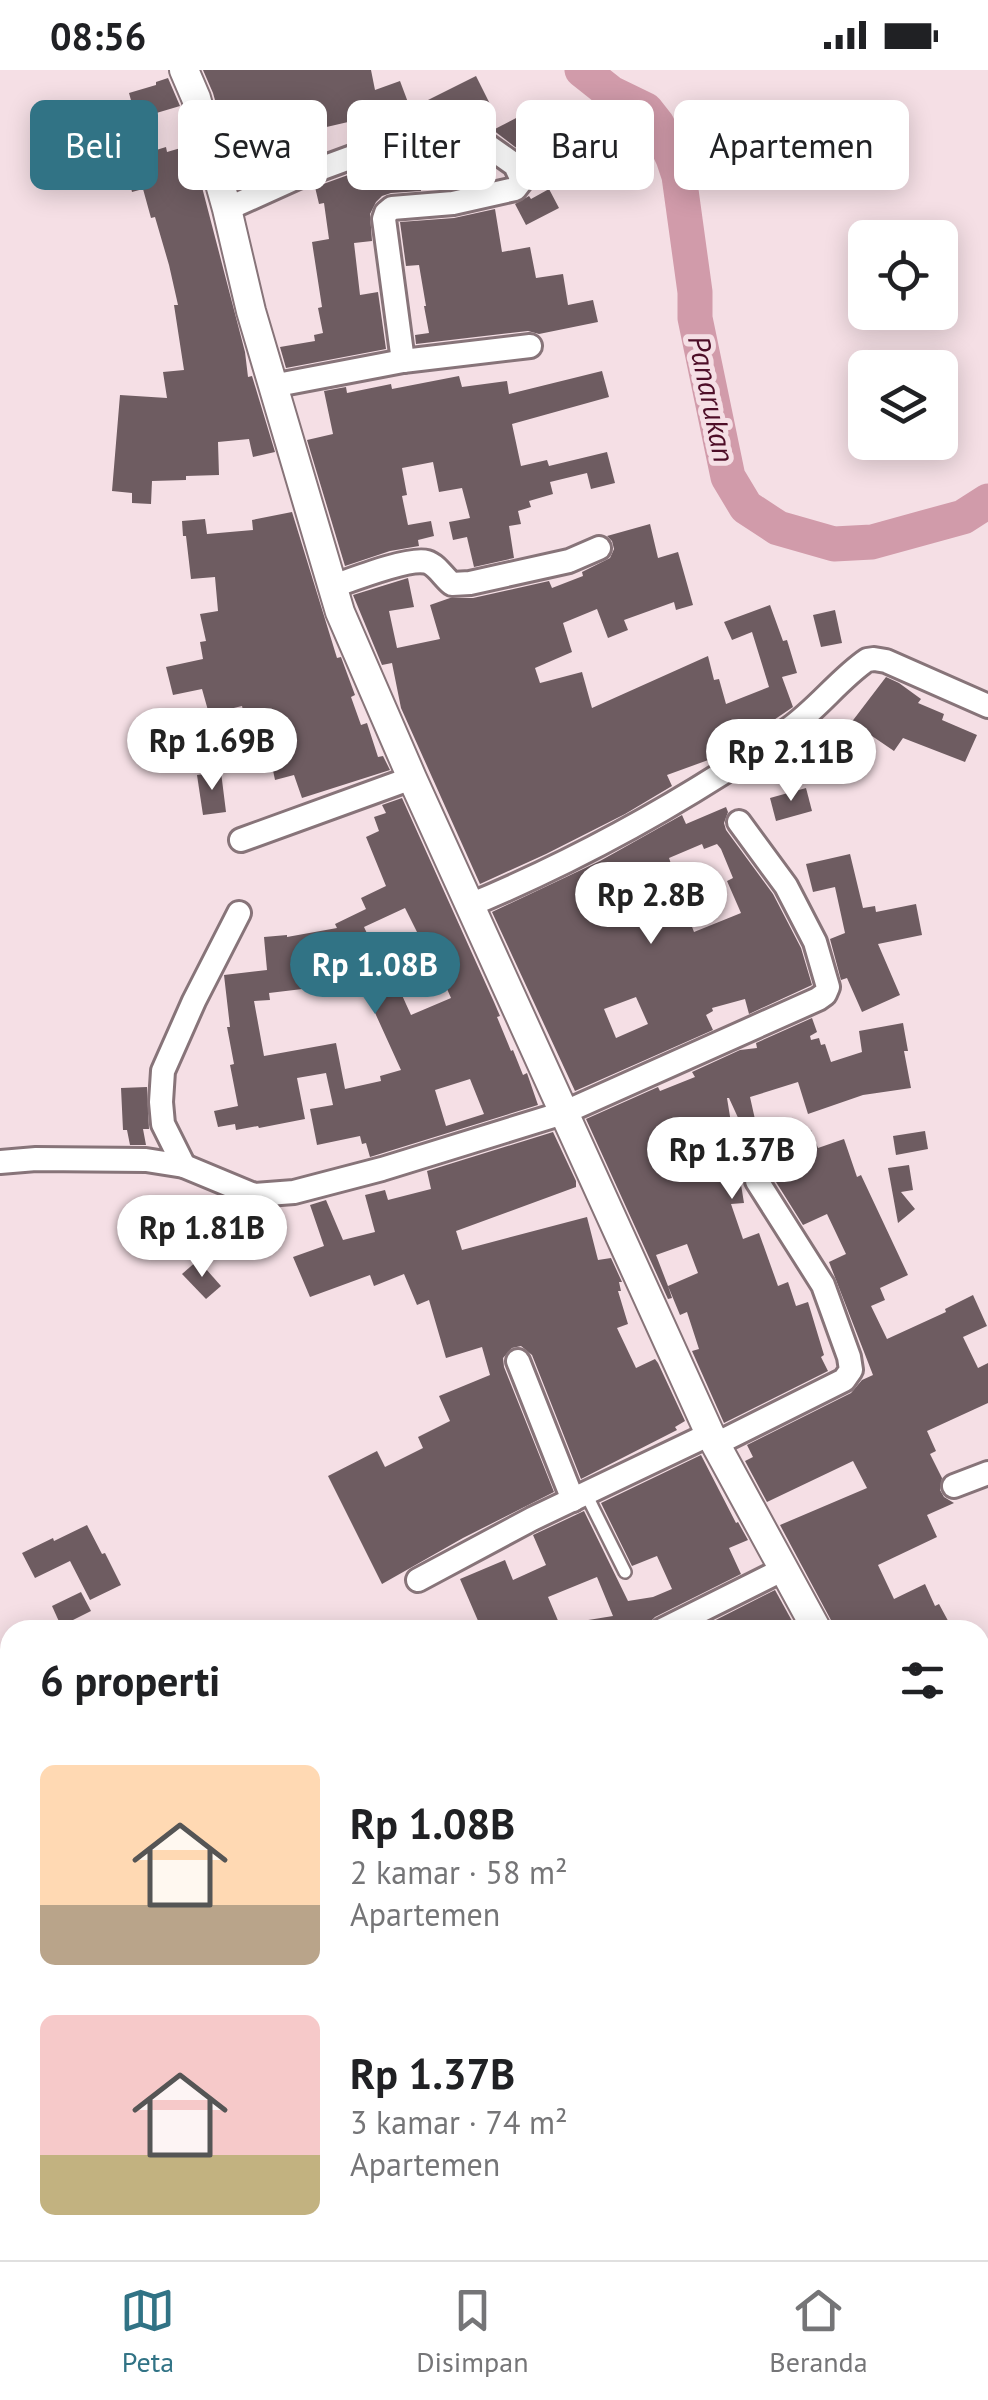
<!DOCTYPE html>
<html lang="id">
<meta charset="utf-8">
<style>
:root{--surface:#fff;--page:#f6f6f6;--text:#202124;--muted:#757577;--line:#e0e0e0;--accent:#317385}
body{margin:0;font-family:"PT Sans",sans-serif;background:var(--page);color:var(--text);height:100vh;display:flex;flex-direction:column;font-size:38px;white-space:nowrap}
*{box-sizing:border-box;margin:0}
p{font-size:32px;color:var(--muted)}
.icon{flex:none;width:55px;height:55px;fill:none;stroke:currentColor;stroke-width:2;stroke-linecap:round;stroke-linejoin:round}
.map{position:relative;flex:1;overflow:hidden}
.drawer{position:absolute;left:0px;top:1550px;width:990px;height:640px;display:flex;flex-direction:column;background:var(--surface);border-radius:30px 30px 0 0;box-shadow:0 5px 25px #0003}
.drawer>*{flex:none}
.guide{position:absolute;left:30px;top:30px;width:930px;height:90px;display:flex;gap:20px}
.tools{position:absolute;left:848px;top:150px;display:grid;gap:20px}
.tools a{display:grid;place-items:center;width:110px;height:110px;border-radius:15px;background:var(--surface);box-shadow:0 5px 25px #0003;font-size:50px}
.price{position:absolute;translate:-50% -85px;padding:0 22px;border-radius:35px;background:#fff;color:#222;font-size:32px;line-height:65px;filter:drop-shadow(0 2px 5px #0008)}
.price::after{content:'';position:absolute;left:50%;top:60px;width:30px;height:22px;margin-left:-15px;background:inherit;clip-path:polygon(0 0,100% 0,50% 100%)}
.price.active{background:var(--accent);color:#fff}
ul{padding:0;list-style:none}
li{display:flex;align-items:center;gap:30px;height:250px;padding:0 40px}
li span{display:grid;place-items:center;flex:none;width:280px;height:200px;border-radius:15px;color:#555}
li>.icon{margin-inline-start:auto}
span .icon{width:120px;height:120px;fill:#fffc;stroke-width:1}
li b{font-size:42px}
h2{display:flex;justify-content:space-between;align-items:center;height:120px;padding:0 40px;font-size:42px}
.pill{padding:0 35px;border-radius:15px;background:var(--surface);box-shadow:0 5px 25px #0003;font-size:35px;line-height:90px}
.pill.active{background:var(--accent);color:#fff}
.status{display:flex;justify-content:space-between;align-items:center;height:70px;padding:0 50px;background:var(--surface);direction:ltr}
.status svg{height:28px;fill:currentColor}
.tabs{display:flex;justify-content:space-around;align-items:center;height:140px;border-top:2px solid var(--line);background:var(--surface);font-size:28px;color:var(--muted)}
.tabs a{display:grid;justify-items:center;gap:5px}
.tabs .active{color:var(--accent)}
.map>svg:first-child{display:block}
</style>
<div class="status"><b>08:56</b><svg viewBox="0 0 49 12"><path d="M0 12V9h3v3zM5 12V6h3v6zM10 12V3h3v9zM15 12V0h3v12zM26 1h20v11H26zM47 4h2v5h-2z"/></svg></div>
<div class="map">
<svg width="988" height="2190" viewBox="0 0 988 2190">
<rect width="100%" height="100%" fill="#f5dfe5"/>
<g fill="none" stroke-linecap="round" stroke-linejoin="round">
<!-- river -->
<path stroke="#d19baa" stroke-width="35" d="M582 0 611 23 646 40 657 54 673 88 679 106 695 222V248L728 407 746 437 778 458 834 474 872 472 963 447 988 431"/>
</g>
<!-- building -->
<g fill="#6e5c61" fill-rule="evenodd">
<path d="M203 0H371L375 20 400 11 409 35 417 32 418 35 476 6 492 38 473 47 469 43 455 39 438 40 396 55 391 42 275 69 274 62 241 67V69L227 73 213 23Z"/>
<path d="M168 8 180 36 143 47 153 81 166 77 167 82 191 75 245 282 248 307 252 306 275 382 253 387 249 369 218 372 219 405 186 406V410L152 411 151 434 132 433V423L112 421 120 325 167 328 163 302 184 300 174 235H178L169 195 155 147 151 148 143 119 132 122 114 51 135 45 129 23 156 15V12Z"/>
<path d="M518 47 532 73 519 80 493 60Z"/>
<path d="M452 82 456 104 420 108 421 121 391 123 382 126 376 132 370 144 372 171 354 173 360 225 378 222 386 279 286 298 280 277 315 271 314 265 323 263 318 238 322 237 312 172 329 169 324 133 319 134 315 117 370 97 435 87V85Z"/>
<path d="M549 119 559 138 526 155 515 134 529 126 531 129Z"/>
<path d="M495 139 502 182 530 177 536 208 563 204 568 235 593 230 598 252 539 264 528 261 416 274 415 265 429 263 424 236H426L419 195 406 196 400 152 454 148Z"/>
<path d="M602 301 609 327 512 354 521 396 547 390 549 396 607 382 615 413 591 419 587 403 550 412 553 424 529 431 531 437 518 441 521 454 509 456 514 488 474 497 467 467 453 470 449 452 470 448 462 418 439 422 433 392 402 398 407 425 402 426 408 455 431 451 434 466 418 470 419 476 390 481 345 496 307 370 333 364 324 321 346 317 347 323 391 314 392 319 459 306 462 317 507 311 509 324Z"/>
<path d="M292 442 337 588 341 587 355 625 351 627 361 655 367 653 378 687 383 686 390 700 302 728 294 705 275 710 264 657 248 661 242 636 209 644 202 619 173 625 166 597 203 589 200 572 206 571 200 544 218 541 215 507 191 509 186 466H183L182 451 205 449 207 464 253 460 252 450Z"/>
<path d="M650 454 658 488 678 482 693 535 676 540 674 532 624 550 628 560 608 568 597 539 563 553 572 582 535 598 540 613 582 602 592 638 708 586 714 610 719 609 726 634 769 617 752 562 732 570 724 552 770 535 783 571 787 570 797 603 782 607 793 637 712 692 711 689 667 705 672 716 625 744 546 784 480 814 401 638 392 593 382 595 353 525 408 508 414 537 389 541 397 578 440 569 430 535 450 528H473L549 511 552 518 583 506 582 502 610 488 614 479 612 471 607 466Z"/>
<path d="M835 540 842 573 821 577 813 545Z"/>
<path d="M886 607 899 613 921 629 918 633 944 644 942 650 977 665 965 692 903 668 894 681 872 666 842 712 811 693 845 684 841 666Z"/>
<path d="M221 702 226 742 203 745 197 705Z"/>
<path d="M806 718 812 741 776 751 770 728Z"/>
<path d="M402 728 494 932 500 946 497 947 511 981 513 980 523 1005 527 1003 528 1006 538 1035 370 1087 366 1073 362 1074 360 1066 317 1075 310 1039 333 1035 326 1003 297 1008 305 1049 259 1058 258 1056 236 1060 235 1054 218 1057 214 1041 238 1036 230 995 234 994 227 957H230L224 905 267 900 264 867 287 865V867L337 858 335 854 366 839 361 828 386 816 366 767 379 761 374 747 386 743 382 735ZM405 838 420 868H422L434 897 437 896 451 928 411 945 391 901 386 903 364 857ZM361 912 401 1000 380 1006 381 1011 345 1019 336 973 264 986 254 931 270 930 269 923ZM470 1009 484 1044 446 1056 435 1020Z"/>
<path d="M726 737 728 742 724 753 726 760 773 824 801 878 812 915 749 944 745 929 712 938 713 941 706 945 713 960 575 1021 492 842 600 791 682 745 686 754ZM702 774 704 779 717 774 721 779 733 808 727 811 741 843 694 862 675 812 677 811 669 788ZM636 927 648 954 616 968 604 939Z"/>
<path d="M850 784 863 838 875 836 876 842 916 834 922 865 878 874 900 925 862 942 847 908 841 910 830 869 845 863 835 817 813 822 806 794Z"/>
<path d="M812 948 817 962 810 966 811 970 819 968 821 975 825 974 831 992 862 982 859 961 903 953 908 981H904L911 1018 863 1025 808 1044 798 1012 750 1027 763 1085 756 1087 729 1028H727L744 1133 731 1134 743 1169 759 1163 778 1216 788 1212 796 1236 808 1232 824 1285 821 1287 828 1301 724 1353 692 1281 699 1279 687 1242 680 1245 668 1216 672 1228 668 1229 586 1049 658 1017 660 1021 695 1007 692 1002 740 980 757 978 756 973ZM687 1174 698 1203 668 1216 656 1185Z"/>
<path d="M147 1017 149 1059H143L146 1075H130L127 1060H123L121 1018Z"/>
<path d="M811 1060 818 1078 844 1069 857 1107 861 1105 908 1205 880 1218 885 1230 871 1236 887 1269 946 1242 945 1239 973 1225 987 1256 963 1267 978 1298 988 1293V1333L927 1361 936 1381 930 1384 942 1408 940 1420 944 1427 954 1433 927 1445 937 1467 878 1495 894 1529 925 1514 935 1536 939 1534 953 1560H834L832 1552 780 1455 867 1418 853 1391 767 1432 745 1391 753 1387 747 1375 851 1323 862 1310 873 1305 829 1192 846 1184 827 1144 803 1155 776 1112 782 1109 770 1074Z"/>
<path d="M925 1061 928 1079 896 1085 893 1066Z"/>
<path d="M553 1062 576 1111V1117L456 1161 462 1180 587 1147 598 1190 611 1188 622 1212H619L621 1221H618L628 1254 617 1258 636 1298 655 1289 658 1293 685 1351 675 1357 677 1360 581 1409 532 1285 521 1276 512 1278 503 1288 504 1297 554 1422 463 1468 382 1514 328 1406 377 1381 385 1397 423 1378 418 1367 450 1351 439 1326 490 1305 482 1277 446 1288 429 1230 417 1235 404 1204 374 1216 370 1205 310 1227 293 1187 324 1176 310 1135 326 1130 343 1170 375 1162 365 1125 385 1120 388 1130 431 1119 427 1101Z"/>
<path d="M909 1095 913 1120 901 1122 915 1139 898 1153 888 1098Z"/>
<path d="M265 1145 276 1178 251 1187 239 1155Z"/>
<path d="M198 1190 221 1216 206 1229 182 1204Z"/>
<path d="M701 1385 736 1453 738 1452 748 1470 729 1478 741 1504 655 1547 649 1553 647 1560H583L582 1551 613 1546 597 1507 548 1527 562 1560H482L460 1509 505 1490 513 1510 546 1495 533 1465 584 1441 628 1531 653 1527 672 1519 657 1486 632 1496 601 1433Z"/>
<path d="M87 1455 102 1484 105 1483 121 1515 90 1530 70 1491 35 1508 22 1483 53 1468 54 1471Z"/>
<path d="M775 1520 797 1560H696Z"/>
<path d="M81 1522 91 1541 61 1556 52 1536Z"/>
</g>
<g fill="none" stroke-linecap="round" stroke-linejoin="round">
<!-- service casing -->
<g stroke="#877479" stroke-width="16">
<path id="service" d="M586 1424 625 1502"/>
</g>
<!-- minor casing -->
<g stroke="#877479" stroke-width="28">
<g id="minor">
<path d="M227 139 298 107 439 55 455 54 464 59 515 95 522 110 515 119 453 133 392 138 386 143 384 149 403 291"/>
<path d="M272 316 403 291 530 276"/>
<path d="M331 517C351 510 409 487 427 492 437 495 444 508 452 514L470 513 569 491 599 478"/>
<path d="M241 770 412 708"/>
<path d="M470 835C583 788 685 731 786 661 816 641 839 609 867 590L874 589 886 591 988 636"/>
<path d="M0 1092 36 1089 146 1090 184 1096 254 1125 294 1122 382 1099 563 1043 818 929 825 924 828 917 815 872 786 816 739 752"/>
<path d="M184 1096 163 1054 161 1032 163 1001 194 931 239 843"/>
<path d="M518 1291 573 1430"/>
<path d="M716 1374 844 1310 851 1300 849 1287 823 1215 757 1111"/>
<path d="M954 1416 988 1403"/>
<path d="M418 1510 532 1449 710 1364"/>
<path d="M662 1560 782 1500"/>
<path d="M0 1676 10 1671"/>
<path d="M0 1778 10 1793"/>
<path d="M180 2180 184 2190"/>
<path d="M117 2190 129 2180"/>
</g>
</g>
<!-- tertiary casing -->
<g stroke="#877479" stroke-width="32">
<g id="tertiary">
<path d="M184 0 196 28 227 139 251 241 340 542 412 708 710 1364 817 1560"/>
<path d="M980 1808 988 1819"/>
</g>
</g>
<!-- service -->
<use href="#service" stroke="#fff" stroke-width="11"/>
<!-- minor -->
<use href="#minor" stroke="#fff" stroke-width="22"/>
<!-- tertiary -->
<use href="#tertiary" stroke="#fff" stroke-width="28"/>
</g>
<g text-anchor="middle" stroke-width="10" stroke-linejoin="round" paint-order="stroke">
<!-- water labels -->
<g font-size="30" font-style="italic" fill="#4e0e28" stroke="#f5dfe5">
<text transform="translate(711 329) rotate(78)" y="10">Panarukan</text>
</g>
</g>
</svg>
<div class="tools">
<a><svg class="icon" aria-label="locate" viewBox="0 0 24 24"><circle cx="12" cy="12" r="6"/><path d="M12 2v4M12 18v4M2 12h4M18 12h4"/></svg></a>
<a><svg class="icon" aria-label="layers" viewBox="0 0 24 24"><path d="M12 4l9 5-9 5-9-5zM3 14l9 5 9-5"/></svg></a>
</div>
<b class="price" style="left:212px;top:723px">Rp 1.69B</b>
<b class="price" style="left:791px;top:734px">Rp 2.11B</b>
<b class="price" style="left:651px;top:877px">Rp 2.8B</b>
<b class="price active" style="left:375px;top:947px">Rp 1.08B</b>
<b class="price" style="left:732px;top:1132px">Rp 1.37B</b>
<b class="price" style="left:202px;top:1210px">Rp 1.81B</b>
<div class="guide">
<a class="pill active">Beli</a>
<a class="pill">Sewa</a>
<a class="pill">Filter</a>
<a class="pill">Baru</a>
<a class="pill">Apartemen</a>
</div>
<section class="drawer">
<h2>6 properti<svg class="icon" aria-label="filters" viewBox="0 0 24 24"><path d="M4 7h16M4 17h16"/><circle cx="9" cy="7" r="2"/><circle cx="15" cy="17" r="2"/></svg></h2>
<ul>
<li><span style="background:linear-gradient(#ffd9b3 70%,#b9a48a 0)"><svg class="icon" aria-label="home" viewBox="0 0 24 24"><path d="M3 11l9-7 9 7M6 9v11h12V9"/></svg></span><div><b>Rp 1.08B</b><p>2 kamar · 58 m²</p><p>Apartemen</p></div></li>
<li><span style="background:linear-gradient(#f6c9c9 70%,#c2b280 0)"><svg class="icon" aria-label="home" viewBox="0 0 24 24"><path d="M3 11l9-7 9 7M6 9v11h12V9"/></svg></span><div><b>Rp 1.37B</b><p>3 kamar · 74 m²</p><p>Apartemen</p></div></li>
</ul>
</section>
</div>
<nav class="tabs">
<a class="active"><svg class="icon" aria-label="map" viewBox="0 0 24 24"><path d="M3 6l6-2 6 2 6-2v14l-6 2-6-2-6 2zM9 4v14M15 6v14"/></svg>Peta</a>
<a><svg class="icon" aria-label="saved" viewBox="0 0 24 24"><path d="M7 4h10v16l-5-4-5 4z"/></svg>Disimpan</a>
<a><svg class="icon" aria-label="home" viewBox="0 0 24 24"><path d="M3 11l9-7 9 7M6 9v11h12V9"/></svg>Beranda</a>
</nav>
